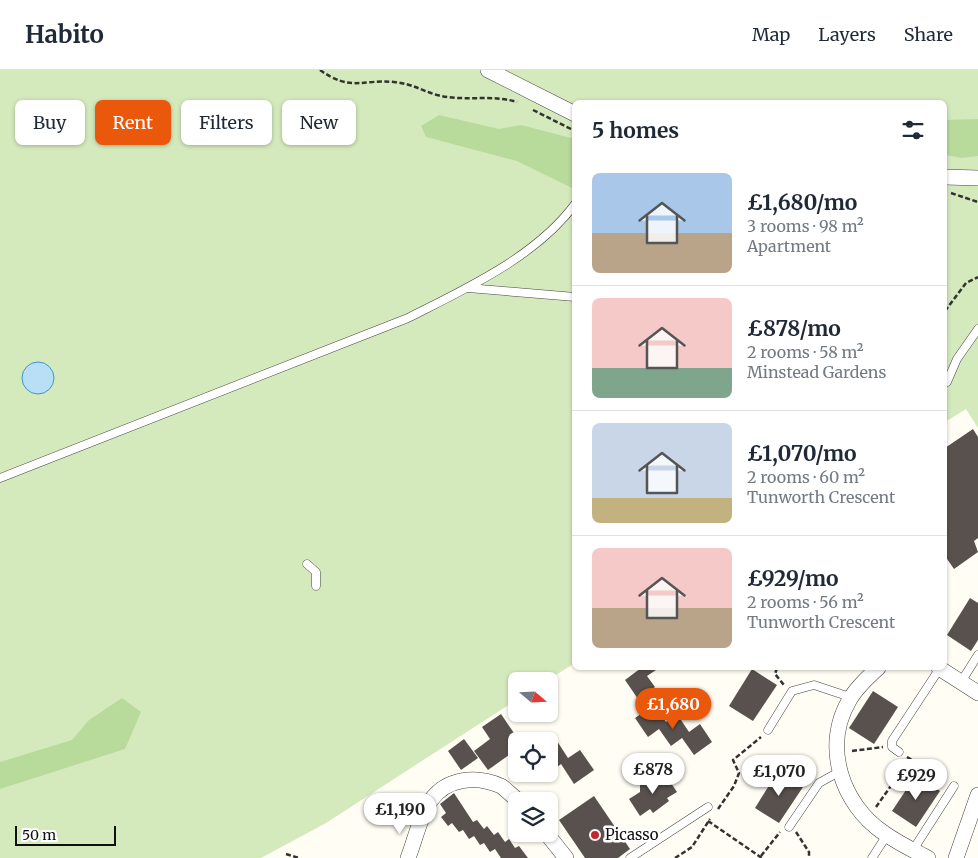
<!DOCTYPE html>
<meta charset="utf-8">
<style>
:root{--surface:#fff;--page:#f2f2f3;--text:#1f2937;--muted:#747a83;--line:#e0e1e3;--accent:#ea580c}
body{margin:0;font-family:Merriweather,serif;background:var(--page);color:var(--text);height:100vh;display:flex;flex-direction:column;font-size:19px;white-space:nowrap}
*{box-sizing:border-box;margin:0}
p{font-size:16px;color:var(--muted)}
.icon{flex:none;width:28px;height:28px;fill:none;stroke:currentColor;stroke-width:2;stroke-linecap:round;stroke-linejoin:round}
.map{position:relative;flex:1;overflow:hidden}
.side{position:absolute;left:572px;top:30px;width:375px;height:570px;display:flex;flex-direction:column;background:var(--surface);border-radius:8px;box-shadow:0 1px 4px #0004}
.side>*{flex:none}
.hud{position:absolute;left:15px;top:30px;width:475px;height:45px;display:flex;gap:10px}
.needle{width:32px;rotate:109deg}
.fabs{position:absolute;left:508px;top:602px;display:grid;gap:10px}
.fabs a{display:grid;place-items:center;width:50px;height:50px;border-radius:8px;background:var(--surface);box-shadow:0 1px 4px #0004;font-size:25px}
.scale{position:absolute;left:15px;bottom:12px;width:101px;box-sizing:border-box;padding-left:5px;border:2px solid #101010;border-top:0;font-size:14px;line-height:18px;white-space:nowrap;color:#101010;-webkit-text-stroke:4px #fff;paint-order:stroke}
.price{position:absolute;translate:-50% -42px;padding:0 11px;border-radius:18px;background:#fff;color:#222;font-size:16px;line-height:32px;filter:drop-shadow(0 1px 2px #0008)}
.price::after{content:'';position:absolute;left:50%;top:30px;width:15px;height:11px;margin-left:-8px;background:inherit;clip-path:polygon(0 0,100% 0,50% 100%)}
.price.current{background:var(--accent);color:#fff}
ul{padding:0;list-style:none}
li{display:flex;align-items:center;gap:15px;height:125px;padding:0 20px}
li+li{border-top:1px solid var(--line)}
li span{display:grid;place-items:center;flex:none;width:140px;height:100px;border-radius:8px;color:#555}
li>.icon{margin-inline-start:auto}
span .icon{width:60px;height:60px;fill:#fffc;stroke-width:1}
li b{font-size:21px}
h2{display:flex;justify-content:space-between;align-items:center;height:60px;padding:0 20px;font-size:21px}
.pill{padding:0 18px;border-radius:8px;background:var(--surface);box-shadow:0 1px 4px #0004;font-size:18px;line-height:45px}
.pill.current{background:var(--accent);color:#fff}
header{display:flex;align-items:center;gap:30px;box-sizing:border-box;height:70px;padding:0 25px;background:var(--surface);border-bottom:1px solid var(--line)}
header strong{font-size:24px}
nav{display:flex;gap:28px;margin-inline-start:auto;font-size:18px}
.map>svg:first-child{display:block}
</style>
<header>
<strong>Habito</strong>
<nav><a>Map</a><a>Layers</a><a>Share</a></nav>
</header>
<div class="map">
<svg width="978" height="788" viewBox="0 0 978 788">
<rect width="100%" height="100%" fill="#fffdf4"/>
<!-- green -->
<path fill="#d4eabd" d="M0 0H978V358L966 339 945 352V32H575V593L546 611H516V630L326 753 261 788H0Z"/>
<!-- forest -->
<g fill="#b8db9c">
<path d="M439 45 499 59 521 55 575 69V116L572 118 517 91 426 67 421 56Z"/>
<path d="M978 49V86L962 88 945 85V50Z"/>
<path d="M122 628 141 642 125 679 0 719V692L72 670 89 650Z"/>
</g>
<!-- water -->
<circle fill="#b9dff6" stroke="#4095cd" cx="38" cy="308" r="16"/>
<!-- building -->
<g fill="#59514d">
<path d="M973 359 978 367V468L974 471 978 482 954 499 945 486V378Z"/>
<path d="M970 528 978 533V570L971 581 947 565Z"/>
<path d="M641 598H659L647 606 655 617 638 629 625 610Z"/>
<path d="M752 599 777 615 753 651 729 636Z"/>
<path d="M873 621 898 637 874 674 849 658Z"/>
<path d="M654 635 666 652 677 644 689 662 700 654 712 672 694 685 682 668 671 676 659 659 648 667 635 648Z"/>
<path d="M501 644 516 666V680L488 700 474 681 490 669 482 657Z"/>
<path d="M464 669 478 688 461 700 448 681Z"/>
<path d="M557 671 568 688 580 680 594 700 574 714 561 694 549 703V677Z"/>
<path d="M778 701 803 717 779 753 755 738Z"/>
<path d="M665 704 677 722 667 728 669 731 653 743 650 739 640 746 629 729 640 722V713L647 709 656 711Z"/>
<path d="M916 705 940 721 916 757 892 741Z"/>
<path d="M454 723 473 752 477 750 484 759 487 756 494 765 498 762 505 772 509 769 515 778 519 776 528 788H501L495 779 490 782 484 773 480 775 474 766 469 769 463 760 459 762 452 753 448 756 441 747 446 743 440 734Z"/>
<path d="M594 726 630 779 618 788H585L559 750Z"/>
</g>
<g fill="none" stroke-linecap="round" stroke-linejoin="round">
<!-- lane casing -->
<g stroke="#434343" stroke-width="9">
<g id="lane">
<path d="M468 218 575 227"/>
<path d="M947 312 957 289 978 259"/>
<path d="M0 408 408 248C465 219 536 187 575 134"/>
<path d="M307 494 316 502V516"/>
<path d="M961 612 978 585"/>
<path d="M768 660 792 621 814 615 850 627"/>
<path d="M899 682 892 677V671L940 598"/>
<path d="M789 757 819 713 839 702"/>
<path d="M913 780 954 716"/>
<path d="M630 788 708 737"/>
<path d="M872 788 887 765"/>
</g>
</g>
<!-- street casing -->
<g stroke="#434343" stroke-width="16">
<g id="street">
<path d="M488 0 575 44"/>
<path d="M945 107 978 108"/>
<path d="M878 598C868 607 857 617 850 629 822 675 841 734 884 763 898 773 913 780 928 788"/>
<path d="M939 598 978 623"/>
<path d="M547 764 566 788"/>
<path d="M408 788C415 770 420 746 431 730 447 708 476 705 501 716 507 720 513 727 519 731"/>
<path d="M956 788 978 725"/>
</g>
</g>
<!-- path -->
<g stroke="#323232" stroke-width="2.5" stroke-dasharray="5 2.5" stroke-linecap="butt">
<path d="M320 0C351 22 362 9 394 12 413 14 420 20 437 25 464 32 491 24 517 32"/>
<path d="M533 40 575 61"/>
<path d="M951 123 978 132"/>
<path d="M945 241 966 213 978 207"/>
<path d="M777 598 775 604 784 615"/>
<path d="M852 681 883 677"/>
<path d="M907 687 945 710"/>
<path d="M876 737 910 689"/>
<path d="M718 739 734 716 739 703 733 690 761 667"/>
<path d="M708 751 762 788"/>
<path d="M796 762 809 782V788"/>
<path d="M286 784 299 788"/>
<path d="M761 786 780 762"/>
<path d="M675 788 692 777 710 749"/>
</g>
<!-- lane -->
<use href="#lane" stroke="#fff" stroke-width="8"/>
<!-- street -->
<use href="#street" stroke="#fff" stroke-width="15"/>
</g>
<!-- markers -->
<circle fill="#c1282f" stroke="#fff" stroke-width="2" cx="595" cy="765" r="5"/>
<g text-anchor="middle" stroke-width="5" stroke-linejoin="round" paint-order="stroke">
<!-- poi labels -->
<g font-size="15" fill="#101010" stroke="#fff" text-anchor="start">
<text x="605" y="770">Picasso</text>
</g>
</g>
</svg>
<div class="fabs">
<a><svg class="needle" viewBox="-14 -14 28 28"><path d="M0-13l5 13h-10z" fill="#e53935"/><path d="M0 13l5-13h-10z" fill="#747a83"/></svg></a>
<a><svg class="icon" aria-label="locate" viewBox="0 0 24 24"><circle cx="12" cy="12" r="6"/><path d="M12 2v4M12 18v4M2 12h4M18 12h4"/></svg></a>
<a><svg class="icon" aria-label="layers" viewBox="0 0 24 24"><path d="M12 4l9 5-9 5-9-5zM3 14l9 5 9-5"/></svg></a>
</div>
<div class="scale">50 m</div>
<b class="price current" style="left:673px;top:660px">£1,680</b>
<b class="price" style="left:653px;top:725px">£878</b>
<b class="price" style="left:779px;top:727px">£1,070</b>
<b class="price" style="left:916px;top:731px">£929</b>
<b class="price" style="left:400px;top:765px">£1,190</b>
<div class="hud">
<a class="pill">Buy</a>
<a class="pill current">Rent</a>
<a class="pill">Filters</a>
<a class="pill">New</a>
</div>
<section class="side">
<h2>5 homes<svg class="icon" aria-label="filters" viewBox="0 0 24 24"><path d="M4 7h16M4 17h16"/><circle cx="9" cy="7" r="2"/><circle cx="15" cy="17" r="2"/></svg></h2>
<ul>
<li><span style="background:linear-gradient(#a9c7e8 60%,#b9a48a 0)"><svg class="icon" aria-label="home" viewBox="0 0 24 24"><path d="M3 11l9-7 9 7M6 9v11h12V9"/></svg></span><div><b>£1,680/mo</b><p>3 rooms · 98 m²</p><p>Apartment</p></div></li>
<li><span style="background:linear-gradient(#f6c9c9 70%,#7fa58c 0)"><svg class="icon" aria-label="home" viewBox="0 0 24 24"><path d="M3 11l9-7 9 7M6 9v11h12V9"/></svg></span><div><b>£878/mo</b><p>2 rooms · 58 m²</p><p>Minstead Gardens</p></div></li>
<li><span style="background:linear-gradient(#c9d6e8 75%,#c2b280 0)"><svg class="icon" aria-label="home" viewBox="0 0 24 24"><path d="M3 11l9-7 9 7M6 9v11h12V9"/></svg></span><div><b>£1,070/mo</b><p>2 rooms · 60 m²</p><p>Tunworth Crescent</p></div></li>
<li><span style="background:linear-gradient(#f6c9c9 60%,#b9a48a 0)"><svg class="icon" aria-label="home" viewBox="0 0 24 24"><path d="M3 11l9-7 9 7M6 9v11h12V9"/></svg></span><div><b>£929/mo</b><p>2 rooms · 56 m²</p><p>Tunworth Crescent</p></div></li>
</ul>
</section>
</div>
